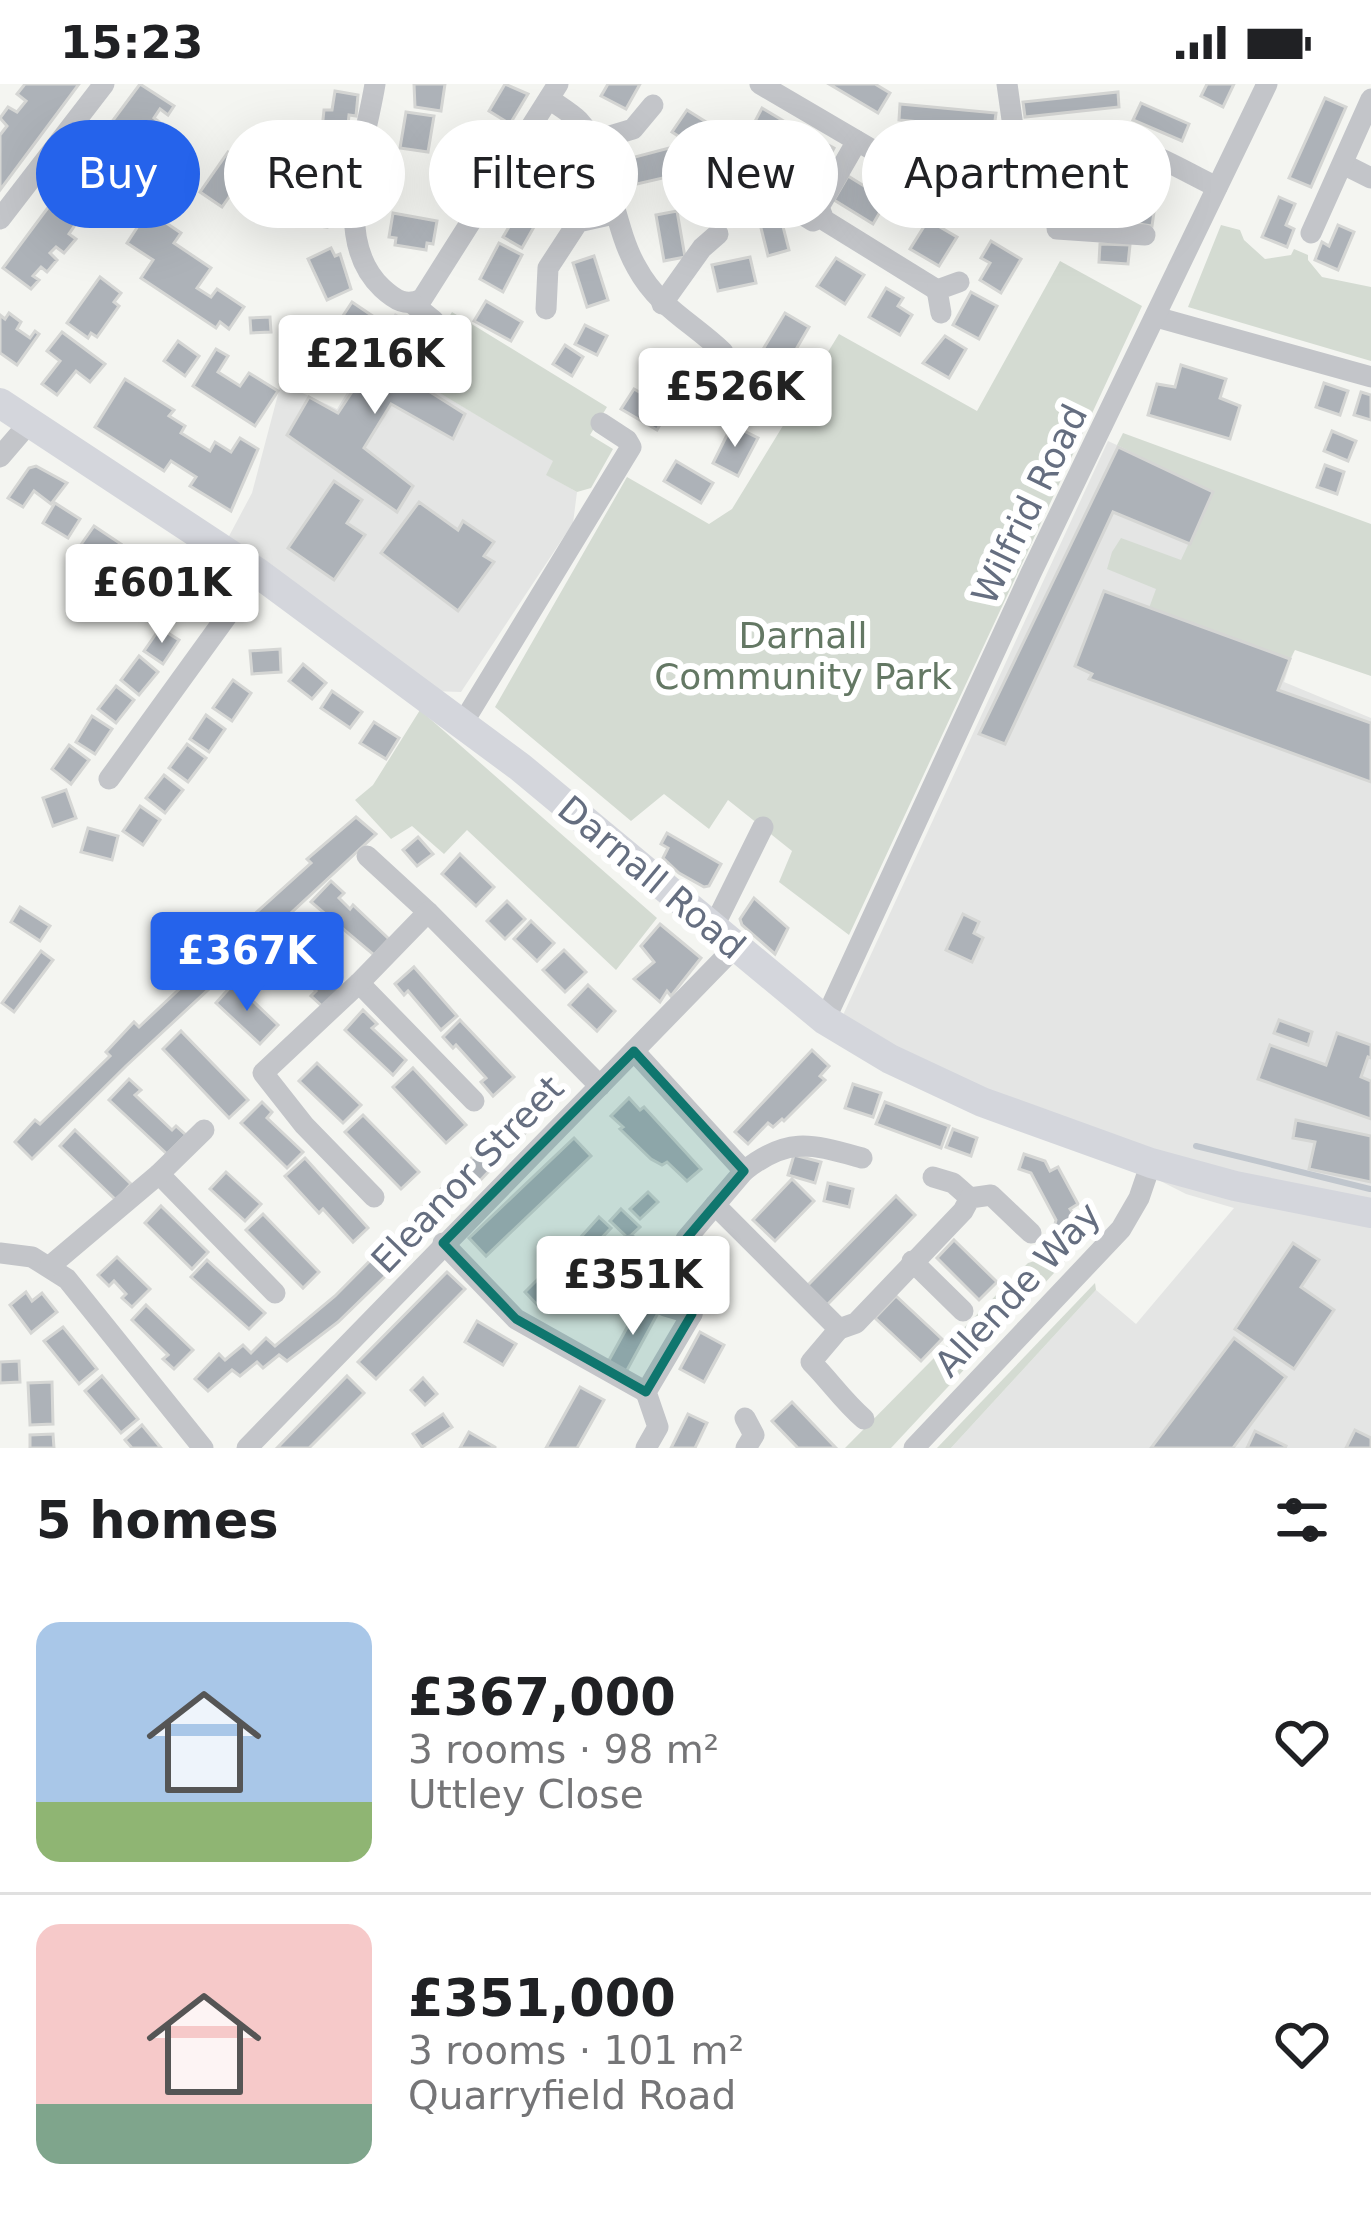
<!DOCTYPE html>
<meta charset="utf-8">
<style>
:root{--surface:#fff;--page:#f2f2f2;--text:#202124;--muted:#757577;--line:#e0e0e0;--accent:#2563eb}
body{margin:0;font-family:"DejaVu Sans",sans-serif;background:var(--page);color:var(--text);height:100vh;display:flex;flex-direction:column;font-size:45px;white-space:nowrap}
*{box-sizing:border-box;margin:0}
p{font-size:39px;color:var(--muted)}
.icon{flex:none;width:66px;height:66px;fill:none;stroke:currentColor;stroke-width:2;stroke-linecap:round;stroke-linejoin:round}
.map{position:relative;height:1364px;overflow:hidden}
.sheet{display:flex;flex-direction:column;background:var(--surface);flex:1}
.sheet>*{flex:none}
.banner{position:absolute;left:36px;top:36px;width:1299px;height:108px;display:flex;gap:24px}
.price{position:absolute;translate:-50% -102px;padding:0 27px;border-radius:12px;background:#fff;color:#222;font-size:39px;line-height:78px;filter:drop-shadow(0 3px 6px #0008)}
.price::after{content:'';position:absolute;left:50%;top:72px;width:36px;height:27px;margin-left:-18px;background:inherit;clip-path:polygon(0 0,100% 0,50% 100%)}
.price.on{background:var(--accent);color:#fff}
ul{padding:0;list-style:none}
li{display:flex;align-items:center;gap:36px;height:300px;padding:0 36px}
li+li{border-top:3px solid var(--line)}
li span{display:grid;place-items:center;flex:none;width:336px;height:240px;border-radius:24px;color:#555}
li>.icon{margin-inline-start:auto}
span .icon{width:144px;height:144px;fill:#fffc;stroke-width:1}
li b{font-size:51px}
h2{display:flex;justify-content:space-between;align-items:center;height:144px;padding:0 36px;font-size:51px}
.pill{padding:0 42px;border-radius:54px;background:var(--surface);box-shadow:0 12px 48px #0002;font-size:42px;line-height:108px}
.pill.on{background:var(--accent);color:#fff}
.status{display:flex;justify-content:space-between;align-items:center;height:84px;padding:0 60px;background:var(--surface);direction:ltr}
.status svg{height:33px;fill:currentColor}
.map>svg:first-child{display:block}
</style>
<div class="status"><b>15:23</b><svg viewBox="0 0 49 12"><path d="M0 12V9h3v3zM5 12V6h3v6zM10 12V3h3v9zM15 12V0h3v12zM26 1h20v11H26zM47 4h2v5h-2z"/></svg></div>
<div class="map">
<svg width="1371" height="1364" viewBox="0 0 1371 1364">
<rect width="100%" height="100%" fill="#f4f5f1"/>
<!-- built -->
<g fill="#e4e5e4">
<path d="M395 229 436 255 413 293 554 377 547 391 577 408 573 439 461 608 432 607 228 454 252 409 281 299 337 325Z"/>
<path d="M1108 357 1329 458 1284 598 1371 634V1364H951L1096 1206 1136 1240 1234 1124 1186 1110 906 968 843 931Z"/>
</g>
<!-- green -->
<g fill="#d4dbd2">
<path d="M1221 141 1240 146 1244 156 1265 175 1291 171 1294 165 1308 171V176L1322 193 1371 203V277L1188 223Z"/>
<path d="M1060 177 1142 222 849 851 779 798 792 767 728 716 709 745 664 710 631 737 495 623 627 393 709 440 732 425 839 250 977 327Z"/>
<path d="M452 228 607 323 590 351 613 365 591 404 577 408 546 391 553 377 413 293Z"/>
<path d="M1123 349 1371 440V592L1295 566 1290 575 1149 524 1156 505 1107 485 1112 468 1121 454 1181 476 1212 409 1117 361Z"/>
<path d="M420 626 657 834 616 886 467 746 444 770 412 742 391 755 355 716 373 701Z"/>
<path d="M1061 1169 1069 1173 891 1364H845L1028 1179Z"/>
<path d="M1095 1199 1096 1206 951 1364H937Z"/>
</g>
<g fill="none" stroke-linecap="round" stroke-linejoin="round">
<!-- stream -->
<path stroke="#c0c6cd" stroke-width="6" d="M1196 1062 1370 1105"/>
</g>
<!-- building -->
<g fill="#adb2b8" stroke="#d5d6d4" stroke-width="3">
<path d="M25 0H79L0 106V51L7 42 0 34 8 23 17 28 26 17 17 10Z"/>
<path d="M140 0 174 22 168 31 160 25 154 34 162 40 151 55 142 49 134 57 147 64 134 78 122 71 106 95 116 104 108 117 96 109 91 116 101 123 93 135 84 128 69 150 76 155 64 169 56 163 50 169 57 176 47 188 41 183 33 192 39 196 31 205 3 184Z"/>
<path d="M414 0H445L441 27 415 23Z"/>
<path d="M505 0 528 10 510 40 489 27Z"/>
<path d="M608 0H640L626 25 601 12Z"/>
<path d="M829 0H875L890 9 878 29Z"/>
<path d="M1207 0H1234L1223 23 1201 12Z"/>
<path d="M335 7 358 11 356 32 349 31 347 49 322 45 324 26H332Z"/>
<path d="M1118 8 1119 23 1025 33 1023 18Z"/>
<path d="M1325 14 1346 23 1311 103 1289 94Z"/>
<path d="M1141 19 1189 40 1182 57 1133 36Z"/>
<path d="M900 20 996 29 994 45 899 36Z"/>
<path d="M762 24 787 39 776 59 751 45Z"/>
<path d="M687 26 722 48 708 71 672 48Z"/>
<path d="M406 28 434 32 428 68 400 64Z"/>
<path d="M803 47 834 64 822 86 791 69Z"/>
<path d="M317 49 343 53 338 86 312 82Z"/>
<path d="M467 57 494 72 482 92 456 77Z"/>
<path d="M669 64 676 91 637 100 631 74Z"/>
<path d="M228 68 250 83 222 123 200 108Z"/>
<path d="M590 75 597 102 558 112 551 85Z"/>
<path d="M710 90 743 111 732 130 698 109Z"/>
<path d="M848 92 887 116 873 140 834 116Z"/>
<path d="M307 97 331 99 330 108 337 109 334 136 328 135 327 143 302 140Z"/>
<path d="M1130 97 1158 100 1152 142 1125 138Z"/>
<path d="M1040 100 1081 101 1080 132 1039 131Z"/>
<path d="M528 110 547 120 522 164 503 153Z"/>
<path d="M1279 113 1295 120 1286 141 1294 145 1287 163 1262 153Z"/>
<path d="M677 127 685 173 664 177 656 131Z"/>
<path d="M779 127 789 166 768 172 758 132Z"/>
<path d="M393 129 437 137 433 160 427 159 426 166 395 161 396 154 389 153Z"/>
<path d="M144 133 155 140 159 134 181 149 174 159 211 184 197 204 211 213 217 205 244 223 229 245 220 238 216 244 141 194 153 176 127 159Z"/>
<path d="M928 136 957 153 939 182 910 165Z"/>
<path d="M1338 141 1354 148 1338 186 1315 176 1322 158 1329 162Z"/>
<path d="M991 157 1021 175 1001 209 980 196 990 179 981 174Z"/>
<path d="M499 159 522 171 503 208 480 195Z"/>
<path d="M1100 160 1130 161 1128 180 1099 178Z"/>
<path d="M331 164 335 172 340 170 351 205 327 216 308 175Z"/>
<path d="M594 172 608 216 587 223 573 179Z"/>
<path d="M750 173 756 199 718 207 712 181Z"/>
<path d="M836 174 864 191 845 220 817 202Z"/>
<path d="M100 193 121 209 114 218 119 222 97 253 91 249 88 254 67 239Z"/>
<path d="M886 204 903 214 898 222 912 231 900 251 869 233Z"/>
<path d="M971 208 997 222 979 255 953 241Z"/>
<path d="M486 217 522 238 511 257 474 237Z"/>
<path d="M352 218 380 237 375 245 384 252 371 272 333 247Z"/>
<path d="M9 229 21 238 17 245 30 254 35 247 39 250 17 281 0 269V231L5 235Z"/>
<path d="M785 229 809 243 787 281 762 267Z"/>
<path d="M270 233 271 248 251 249 250 234Z"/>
<path d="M400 235 429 252 408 294 465 330 453 355 391 320 364 364 413 402 397 428 287 351 309 313 338 329Z"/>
<path d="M585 241 607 252 597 271 575 260Z"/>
<path d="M62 248 105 280 90 298 76 287 57 311 42 300 60 277 47 267Z"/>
<path d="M945 252 966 265 949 294 923 279Z"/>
<path d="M178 257 199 272 185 292 164 277Z"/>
<path d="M565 261 583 273 572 292 553 280Z"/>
<path d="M216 265 228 272 218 288 240 302 249 289 278 307 255 342 193 302Z"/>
<path d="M706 269 712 295 673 303 667 277Z"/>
<path d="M1181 281 1226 295 1220 314 1240 322 1230 355 1148 331 1157 300 1175 303Z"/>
<path d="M757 283 781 297 759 334 736 320Z"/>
<path d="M125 295 174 326 169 332 185 342 181 349 210 367 215 358 231 368 240 354 258 365 231 427 190 402 196 393 171 377 164 387 95 343Z"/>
<path d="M1324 299 1348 307 1340 331 1316 323Z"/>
<path d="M634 305 669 325 657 346 621 325Z"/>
<path d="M1361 308 1371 311V336L1354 331Z"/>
<path d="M732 341 758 354 738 392 713 379Z"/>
<path d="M1332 347 1356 357 1348 377 1324 367Z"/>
<path d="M1118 363 1213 408 1190 460 1113 428 1005 660 979 650Z"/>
<path d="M676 377 713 399 701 419 664 397Z"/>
<path d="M1325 381 1344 388 1337 410 1317 403Z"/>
<path d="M36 382 67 399 51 420 34 407 23 423 8 414 29 384Z"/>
<path d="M334 397 362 416 347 439 365 451 334 496 288 464Z"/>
<path d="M419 418 458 446 463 437 494 458 484 472 494 478 458 527 381 469Z"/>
<path d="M55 419 80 435 68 454 43 439Z"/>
<path d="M94 442 121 460 106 480 80 462Z"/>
<path d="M130 469 156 486 143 505 117 488Z"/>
<path d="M191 500 198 530 175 535 169 505Z"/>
<path d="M1104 507 1290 575 1278 606 1371 639V698L1089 595 1092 590 1075 582Z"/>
<path d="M160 544 179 556 163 580 144 567Z"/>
<path d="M280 565 281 588 252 590 250 567Z"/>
<path d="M139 572 158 588 139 611 121 596Z"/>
<path d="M303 580 326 599 312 615 289 597Z"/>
<path d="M233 596 251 609 232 637 213 624Z"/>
<path d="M116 602 134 616 116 639 98 625Z"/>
<path d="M332 607 362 628 350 644 321 624Z"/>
<path d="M206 631 225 645 209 668 190 655Z"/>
<path d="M92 632 112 645 95 670 76 658Z"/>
<path d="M374 638 399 654 386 675 360 659Z"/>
<path d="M187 660 206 674 188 698 169 684Z"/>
<path d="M69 661 89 676 71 700 52 685Z"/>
<path d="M164 691 183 706 165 729 146 714Z"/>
<path d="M66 706 76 734 53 742 43 714Z"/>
<path d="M140 722 160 736 143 761 123 747Z"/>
<path d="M356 733 376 750 126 982 32 1075 15 1058 35 1036 40 1040 110 972 106 968 134 938 139 943 210 876 205 872 233 842 238 845 311 779 307 775Z"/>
<path d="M88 744 118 752 112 776 81 768Z"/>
<path d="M667 749 721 780 709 802 704 803 679 789 663 774 668 764 661 760Z"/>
<path d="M418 753 433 770 417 782 403 766Z"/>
<path d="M460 770 494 803 476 822 442 790Z"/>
<path d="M331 797 344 809 339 814 350 825 353 821 389 855 374 871 311 818Z"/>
<path d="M754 814 788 844 775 870 742 841 740 835Z"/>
<path d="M507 817 525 835 505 855 487 837Z"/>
<path d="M20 823 50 842 40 857 11 838Z"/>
<path d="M963 830 979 838 974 849 983 854 972 878 946 866Z"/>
<path d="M531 837 554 859 537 877 514 855Z"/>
<path d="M660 840 701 874 671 912 667 907 660 918 634 895 654 878 641 862Z"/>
<path d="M281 847 342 903 323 923 311 912 316 907 279 873 274 878 262 867Z"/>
<path d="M564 866 586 888 565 908 543 886Z"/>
<path d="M41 867 53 876 14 928 2 919Z"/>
<path d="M414 883 457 932 441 946 408 907 404 911 395 900Z"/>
<path d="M234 899 278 941 260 960 216 919Z"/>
<path d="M588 901 615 927 597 947 569 921Z"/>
<path d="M363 926 377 940 372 944 406 976 393 991 345 946Z"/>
<path d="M460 936 514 993 493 1012 481 998 486 994 456 961 453 964 443 953Z"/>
<path d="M1279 936 1312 948 1308 961 1274 949Z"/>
<path d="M181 947 248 1016 229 1034 163 965Z"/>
<path d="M1337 949 1371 961V974L1368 973 1361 993 1371 997V1035L1258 995 1270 961 1326 981Z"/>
<path d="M812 966 829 982 820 992 825 996 784 1037 782 1035 773 1043 768 1039 748 1060 735 1048Z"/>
<path d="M317 979 361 1021 343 1039 299 997Z"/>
<path d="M413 984 466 1041 446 1059 393 1003Z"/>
<path d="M129 995 141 1006 135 1011 172 1046 176 1042 186 1051 167 1070 109 1016Z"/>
<path d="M547 998 560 1012 440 1139 338 1238 287 1277 279 1271 263 1284 257 1278 240 1292 232 1286 208 1307 195 1295 219 1270 225 1276 243 1261 251 1269 266 1254 275 1262 335 1212Z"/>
<path d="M853 1000 881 1009 873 1033 845 1024Z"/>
<path d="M629 1014 640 1026 644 1023 701 1085 687 1097 667 1078 662 1081 651 1075 620 1045 623 1043 611 1032Z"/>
<path d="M262 1018 272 1028 267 1034 303 1068 287 1084 241 1039Z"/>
<path d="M885 1018 949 1042 941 1064 876 1040Z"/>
<path d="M363 1031 419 1088 401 1105 345 1048Z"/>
<path d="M1296 1036 1371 1052V1098L1309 1085 1315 1058 1293 1054Z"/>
<path d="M953 1045 977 1054 971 1072 946 1063Z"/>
<path d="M75 1046 131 1100 116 1116 60 1062Z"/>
<path d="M574 1054 591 1072 486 1172 469 1154Z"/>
<path d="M1024 1070 1045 1077 1050 1087 1058 1083 1078 1120 1070 1125 1074 1131 1069 1152 1053 1148 1056 1136 1031 1089 1019 1085Z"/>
<path d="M794 1071 821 1078 815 1099 788 1091Z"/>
<path d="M305 1074 368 1144 353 1158 323 1125 319 1129 285 1092Z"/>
<path d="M226 1088 261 1120 245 1137 210 1105Z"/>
<path d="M792 1095 814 1117 775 1157 753 1136Z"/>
<path d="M828 1099 853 1105 849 1123 824 1117Z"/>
<path d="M648 1108 658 1118 640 1135 630 1125Z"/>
<path d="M896 1112 915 1131 826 1222 806 1203Z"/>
<path d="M161 1122 208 1168 192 1185 145 1139Z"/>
<path d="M621 1125 640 1143 628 1154 610 1137Z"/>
<path d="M263 1130 319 1188 303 1204 246 1146Z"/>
<path d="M599 1133 611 1144 591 1165 580 1154Z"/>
<path d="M954 1156 997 1198 979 1216 937 1174Z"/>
<path d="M1293 1159 1319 1176 1301 1203 1334 1226 1294 1285 1235 1245Z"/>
<path d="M117 1173 150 1205 132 1223 122 1214 126 1210 114 1197 109 1202 98 1191Z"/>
<path d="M207 1176 265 1229 249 1245 191 1193Z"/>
<path d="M447 1188 465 1205 376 1295 358 1278Z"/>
<path d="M542 1191 561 1210 543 1227 525 1208Z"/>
<path d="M26 1208 32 1217 42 1209 57 1228 31 1249 10 1221Z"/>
<path d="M896 1212 942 1255 921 1277 875 1234Z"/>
<path d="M640 1220 658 1229 626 1288 608 1278Z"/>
<path d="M146 1221 193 1266 174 1285 163 1275 168 1271 132 1236Z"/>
<path d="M477 1237 516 1260 503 1281 465 1258Z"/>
<path d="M63 1243 97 1285 79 1300 44 1257Z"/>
<path d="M700 1248 724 1261 704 1298 680 1285Z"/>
<path d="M1234 1254 1286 1293 1233 1364H1151Z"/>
<path d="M19 1277 20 1298 0 1299V1278Z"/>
<path d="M102 1292 138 1335 121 1349 85 1307Z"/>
<path d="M347 1292 364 1309 309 1364H277Z"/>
<path d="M423 1294 437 1310 425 1321 411 1306Z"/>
<path d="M52 1298 53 1340 30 1341 28 1299Z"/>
<path d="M580 1303 604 1316 577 1364H546Z"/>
<path d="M792 1318 836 1364H798L772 1337Z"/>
<path d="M443 1330 452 1343 422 1363 413 1350Z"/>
<path d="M688 1330 707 1339 695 1364H671Z"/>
<path d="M142 1341 161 1364H132L125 1356Z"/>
<path d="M1355 1346 1371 1354V1364H1346Z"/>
<path d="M1255 1347 1286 1362 1285 1364H1247Z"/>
<path d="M469 1348 495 1363V1364H460Z"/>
<path d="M53 1350 54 1364H30V1351Z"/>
</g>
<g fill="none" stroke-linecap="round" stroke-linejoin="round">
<!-- street -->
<g stroke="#c3c5c9" stroke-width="21">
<path d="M375 0C365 62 330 155 382 204 395 216 406 223 422 215L558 0"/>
<path d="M760 0 917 92C925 95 935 99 944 100 990 100 1044 61 1096 58 1138 57 1179 85 1217 103"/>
<path d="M1007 0 1018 78"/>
<path d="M549 15C559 22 571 29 579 37 608 67 613 144 637 184 658 223 693 239 723 268 727 291 712 306 699 324"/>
<path d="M593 57 633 45 653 21"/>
<path d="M857 57 819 123 824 136 937 206"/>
<path d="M769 78 774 113 813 137"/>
<path d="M1343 80 1371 94"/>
<path d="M0 135 104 0"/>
<path d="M1057 145 1145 151"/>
<path d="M1111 148 1118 60"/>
<path d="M1311 149 1371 15"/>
<path d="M413 220 434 237"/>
<path d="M662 220 702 164 718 150"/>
<path d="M546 225 548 184 578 138 614 130"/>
<path d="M941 229 937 206 959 198"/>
<path d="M1156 233 1371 293"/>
<path d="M0 373 30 338"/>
<path d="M461 642 631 363 627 356 601 339"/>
<path d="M109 695 258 489"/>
<path d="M367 772 428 828 600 1002"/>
<path d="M713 844 763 743"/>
<path d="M359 899 474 1017"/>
<path d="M825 936 1031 489 1267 0"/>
<path d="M634 967 744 1087 686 1155 684 1178 692 1230 646 1308 658 1343 646 1364"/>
<path d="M744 1087C788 1052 811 1060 862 1074"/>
<path d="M159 1090 275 1209"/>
<path d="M933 1093 953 1099 970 1114"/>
<path d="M374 1113 304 1041 263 989 359 899 428 828"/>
<path d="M715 1121 839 1245 856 1239 963 1127 970 1114 991 1111 1031 1149"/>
<path d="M443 1159 516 1235 646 1308"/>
<path d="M630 1161 609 1183 665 1222 692 1230"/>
<path d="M0 1169 32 1173 67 1195 203 1364"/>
<path d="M912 1177 963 1227"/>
<path d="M50 1182 159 1090 204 1046"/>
<path d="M839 1245 811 1278C830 1297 843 1317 864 1335"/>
<path d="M745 1334 754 1351 746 1364"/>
<path d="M247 1364 735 863"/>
<path d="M914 1364 1121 1145 1139 1114 1151 1079"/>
</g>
<!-- secondary -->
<path stroke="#d4d6dc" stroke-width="30" d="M0 319 258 489 520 683 825 936 890 975 982 1018 1151 1079 1235 1102 1371 1129"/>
</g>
<!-- marked area -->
<path fill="#0f766e" fill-opacity="0.2" stroke="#0f766e" stroke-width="9" stroke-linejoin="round" d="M634 967 744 1087 686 1155 692 1230 646 1308 516 1235 443 1159Z"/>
<g text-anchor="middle" stroke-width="12" stroke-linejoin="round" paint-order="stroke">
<!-- street labels -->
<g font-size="36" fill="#656e80" stroke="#fff">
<text transform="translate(1029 420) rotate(-64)" y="13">Wilfrid Road</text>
<text transform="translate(652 793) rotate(40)" y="13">Darnall Road</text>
<text transform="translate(467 1090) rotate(-46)" y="13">Eleanor Street</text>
<text transform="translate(1017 1205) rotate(-47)" y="13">Allende Way</text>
</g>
<!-- park labels -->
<g font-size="36" fill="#647864" stroke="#fff">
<text x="803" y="564">Darnall<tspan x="803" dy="41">Community Park</tspan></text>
</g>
</g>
</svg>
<b class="price" style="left:375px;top:333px">£216K</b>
<b class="price" style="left:735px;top:366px">£526K</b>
<b class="price" style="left:162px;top:562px">£601K</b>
<b class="price on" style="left:247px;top:930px">£367K</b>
<b class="price" style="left:633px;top:1254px">£351K</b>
<div class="banner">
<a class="pill on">Buy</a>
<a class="pill">Rent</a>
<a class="pill">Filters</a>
<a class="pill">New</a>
<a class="pill">Apartment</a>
</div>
</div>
<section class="sheet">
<h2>5 homes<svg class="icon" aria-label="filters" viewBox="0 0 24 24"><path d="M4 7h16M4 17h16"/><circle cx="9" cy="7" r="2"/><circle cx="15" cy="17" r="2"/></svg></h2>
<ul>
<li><span style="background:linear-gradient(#a9c7e8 75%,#8fb573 0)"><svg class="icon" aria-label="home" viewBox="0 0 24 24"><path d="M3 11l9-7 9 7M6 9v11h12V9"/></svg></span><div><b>£367,000</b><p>3 rooms · 98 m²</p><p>Uttley Close</p></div><svg class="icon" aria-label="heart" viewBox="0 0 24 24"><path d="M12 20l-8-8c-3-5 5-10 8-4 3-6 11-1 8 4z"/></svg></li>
<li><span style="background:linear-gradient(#f6c9c9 75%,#7fa58c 0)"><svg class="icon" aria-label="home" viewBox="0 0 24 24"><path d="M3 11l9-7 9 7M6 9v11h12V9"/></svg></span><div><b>£351,000</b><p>3 rooms · 101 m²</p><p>Quarryfield Road</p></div><svg class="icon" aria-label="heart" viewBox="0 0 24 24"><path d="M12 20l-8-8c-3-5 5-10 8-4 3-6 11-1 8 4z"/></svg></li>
</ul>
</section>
